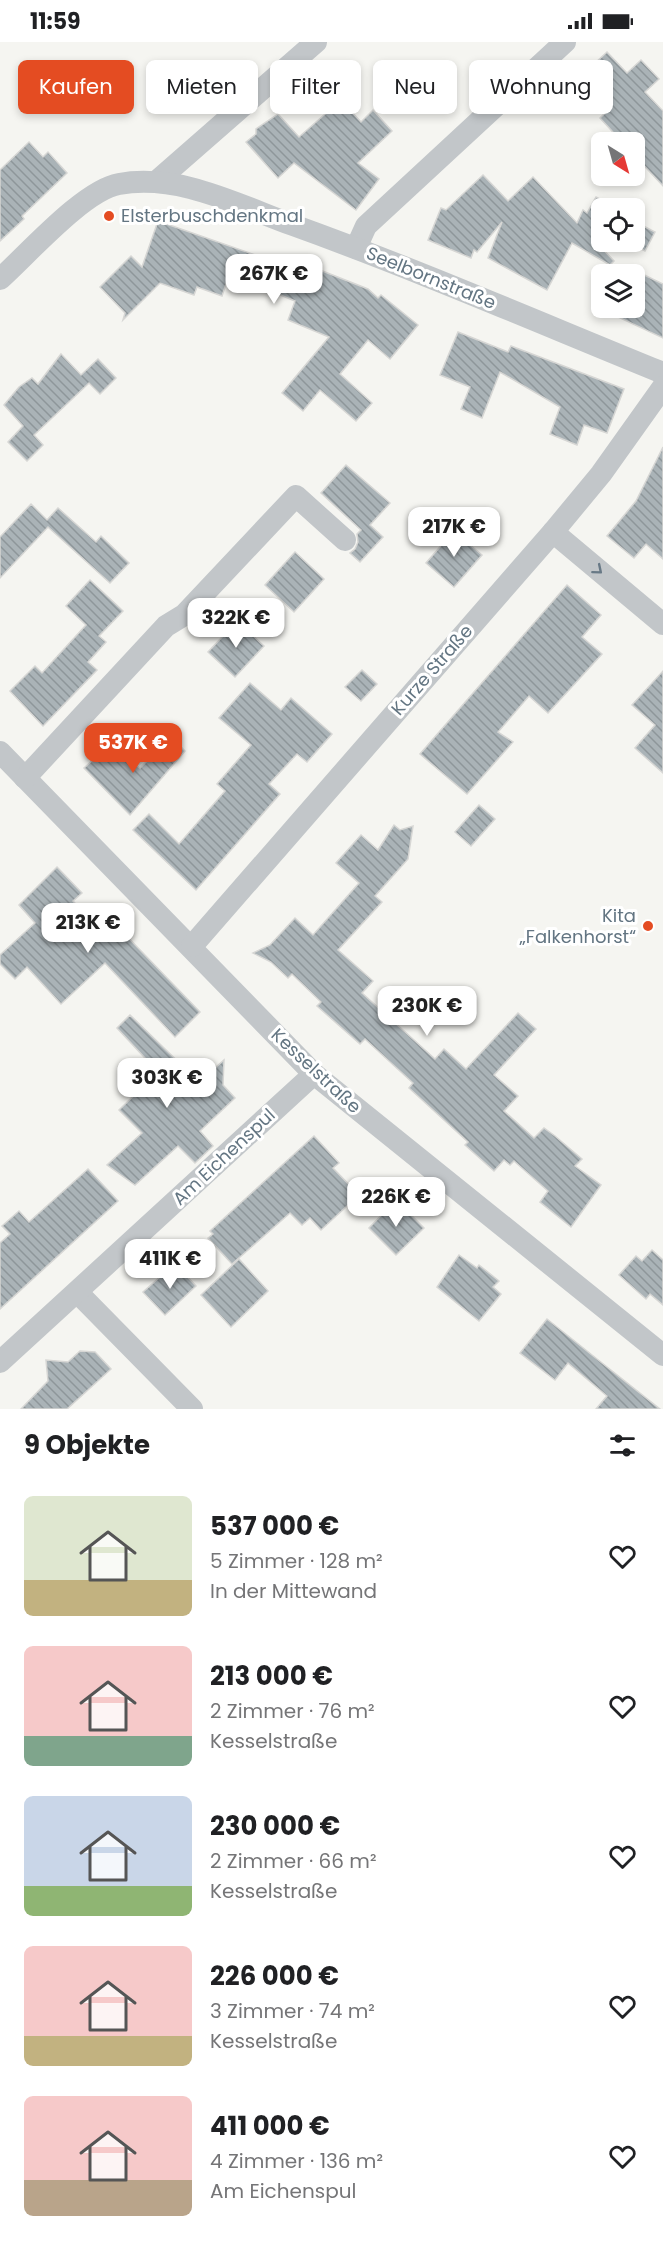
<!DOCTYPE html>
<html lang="de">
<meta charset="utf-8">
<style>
:root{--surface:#fff;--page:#f6f6f6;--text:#202124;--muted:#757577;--accent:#e44c22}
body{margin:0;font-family:Poppins,sans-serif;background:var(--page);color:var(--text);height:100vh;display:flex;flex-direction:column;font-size:22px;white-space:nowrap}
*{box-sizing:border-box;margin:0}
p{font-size:20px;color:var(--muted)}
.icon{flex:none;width:33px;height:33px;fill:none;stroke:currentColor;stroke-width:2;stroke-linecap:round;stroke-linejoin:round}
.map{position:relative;height:1367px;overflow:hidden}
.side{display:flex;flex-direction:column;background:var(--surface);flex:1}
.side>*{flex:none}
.hud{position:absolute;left:18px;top:18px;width:627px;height:54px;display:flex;gap:12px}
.needle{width:39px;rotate:143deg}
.buttons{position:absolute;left:591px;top:90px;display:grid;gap:12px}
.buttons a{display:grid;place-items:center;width:54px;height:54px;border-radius:9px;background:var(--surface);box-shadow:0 3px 9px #0003;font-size:30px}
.price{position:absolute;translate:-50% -51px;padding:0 14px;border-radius:12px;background:#fff;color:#222;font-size:20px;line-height:39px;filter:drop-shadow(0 2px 3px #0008)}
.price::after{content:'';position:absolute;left:50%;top:36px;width:18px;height:14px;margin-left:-9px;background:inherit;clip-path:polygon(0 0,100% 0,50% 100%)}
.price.selected{background:var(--accent);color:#fff}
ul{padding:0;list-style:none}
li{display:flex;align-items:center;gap:18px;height:150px;padding:0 24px}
li span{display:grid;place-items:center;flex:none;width:168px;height:120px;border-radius:9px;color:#555}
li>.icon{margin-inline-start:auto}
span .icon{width:72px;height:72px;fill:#fffc;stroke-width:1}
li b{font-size:26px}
h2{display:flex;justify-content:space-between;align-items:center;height:72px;padding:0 24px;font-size:26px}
.chip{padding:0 21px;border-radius:9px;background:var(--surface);box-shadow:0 3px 9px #0003;font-size:21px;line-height:54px}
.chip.selected{background:var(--accent);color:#fff}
.status{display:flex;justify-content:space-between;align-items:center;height:42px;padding:0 30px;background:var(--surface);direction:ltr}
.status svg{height:16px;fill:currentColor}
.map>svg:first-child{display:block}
</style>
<div class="status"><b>11:59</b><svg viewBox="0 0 49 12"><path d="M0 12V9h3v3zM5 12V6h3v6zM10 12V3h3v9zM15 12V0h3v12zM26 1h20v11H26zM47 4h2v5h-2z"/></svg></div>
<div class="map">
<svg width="663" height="1367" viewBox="0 0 663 1367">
<defs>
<pattern id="building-back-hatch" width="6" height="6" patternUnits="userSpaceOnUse" patternTransform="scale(1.5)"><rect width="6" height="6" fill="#aab3b7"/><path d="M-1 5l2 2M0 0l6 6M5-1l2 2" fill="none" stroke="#8e969a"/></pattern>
</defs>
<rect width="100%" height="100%" fill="#f5f5f1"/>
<!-- building -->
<g fill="url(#building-back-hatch)" stroke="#d6d6d4" stroke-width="1.5">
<path d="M607 10 627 31 641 18 659 37 645 50 663 69V144L634 113V100H622L600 76 610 66 580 35Z"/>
<path d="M341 58 361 80 373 68 392 89 358 121 379 137 356 168 294 121 278 136 246 100 256 92V87L278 72 299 95Z"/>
<path d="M29 100 43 115 48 110 67 131 22 174 24 177 0 199V128Z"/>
<path d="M483 133 508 159 533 135 577 181 583 168 587 171 596 155 617 166H602V192L597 201 614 219 610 223 572 201 547 248 488 216 502 180 477 210 474 208 471 216 428 198 441 166 446 168Z"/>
<path d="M158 179 284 223 287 215 368 247 378 256 381 253 418 283 390 317 368 298 340 332 372 361 356 379 320 348 303 369 282 351 329 295 288 278 295 259 256 243 252 248 227 239 222 254 197 245 194 253 160 241 123 278 125 271 100 245 131 214 142 225Z"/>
<path d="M634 179 655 190 645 209 627 200H634Z"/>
<path d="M634 228 663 242V296L599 266H634Z"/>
<path d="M458 290 508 310 511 304 624 347 607 391 584 383 577 403 550 392 560 365 500 330 482 376 461 367 470 345 440 333Z"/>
<path d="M61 312 81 333 98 317 116 336 100 352 89 341 34 393 43 403 27 419 8 400 23 384 4 363 19 345 32 336 38 342Z"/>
<path d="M663 405V517L646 502 634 516 607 494 636 459Z"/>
<path d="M346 423 390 461 370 483 383 495 360 520 350 511 355 507 358 500 357 492 361 488 321 451Z"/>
<path d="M31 462 47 478 58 466 96 500 101 494 129 521 110 541 48 485 0 536V495Z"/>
<path d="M468 489 469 502 482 513 454 545 426 521 452 491Z"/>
<path d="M295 510 324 537 294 570 265 543Z"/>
<path d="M90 538 123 569 99 594 106 600 88 620 97 628 43 684 10 649 35 624 42 631 86 583 66 564Z"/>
<path d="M567 543 601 573 582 595 602 612 548 671 529 654 498 690 513 700 467 752 420 712Z"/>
<path d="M237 579 264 604 235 635 208 610Z"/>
<path d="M362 628 377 642 361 659 345 645Z"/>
<path d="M663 629V731L635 706 655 683 632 663Z"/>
<path d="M250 641 281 668 291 656 332 692 307 720 297 712 269 742 280 752 196 848 133 788 149 772 179 802 225 749 217 742 251 703 219 676Z"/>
<path d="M171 695 185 709 130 773 84 726 108 704 140 726Z"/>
<path d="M479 763 495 777 471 804 455 790Z"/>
<path d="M394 783 400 788 413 784 408 817 375 854 382 860 338 908 373 939 362 951 435 1017 444 1007 466 1027 518 971 536 987 494 1033 518 1054 504 1069 534 1096 544 1086 555 1094 582 1117 575 1124 601 1143 571 1185 540 1160 548 1149 514 1119 510 1123 504 1118 494 1129 465 1103 468 1100 409 1046 413 1041 365 997 360 1002 317 964 321 960 292 932 288 936 271 920 253 911 270 903 295 876 313 893 359 841 336 821 361 793 378 808Z"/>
<path d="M57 825 82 851 73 859 103 891 114 881 200 970 175 995 105 921 61 962 27 925 15 937 0 922V913L35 881 19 863Z"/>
<path d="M130 973 199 1040 224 1018 223 1043 235 1056 200 1089 213 1104 195 1121 178 1104 135 1143 107 1123 142 1091 119 1068 158 1030 117 986Z"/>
<path d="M314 1094 339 1121 333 1126 359 1153 321 1188 310 1176 302 1183 290 1171 232 1222 208 1196 213 1192 210 1189Z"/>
<path d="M88 1127 118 1159 0 1267V1201L10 1192 2 1184 19 1169 29 1180Z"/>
<path d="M396 1158 424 1186 396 1213 369 1186Z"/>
<path d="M652 1208 663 1218V1263L650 1252 646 1257 619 1233 636 1214 642 1219Z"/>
<path d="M459 1213 477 1226 479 1223 499 1239 493 1245 501 1252 479 1279 437 1245Z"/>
<path d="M239 1217 268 1249 231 1285 201 1253Z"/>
<path d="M170 1226H179L196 1244 165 1273 143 1250Z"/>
<path d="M547 1277 597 1317 660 1367H596L607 1354 568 1321 555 1338 520 1311Z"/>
<path d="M80 1309 95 1310 111 1327 67 1367H21L48 1339 46 1318 68 1320Z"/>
</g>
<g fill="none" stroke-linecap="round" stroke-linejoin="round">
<!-- street -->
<g stroke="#c2c6c9" stroke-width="22">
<path d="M157 139 316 0"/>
<path d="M356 206 366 184 565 0"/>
<path d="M0 237C28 212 84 148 119 142 178 131 238 163 293 183 418 228 540 281 663 331"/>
<path d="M553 490 663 582"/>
<path d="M0 710 314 1032 663 1313"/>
<path d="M25 736 166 584 184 573 296 454 345 498"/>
<path d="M192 904 553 490 601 432 663 345"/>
<path d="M77 1250 192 1367"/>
<path d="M0 1320 314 1032"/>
</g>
</g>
<!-- one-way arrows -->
<defs><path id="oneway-chevron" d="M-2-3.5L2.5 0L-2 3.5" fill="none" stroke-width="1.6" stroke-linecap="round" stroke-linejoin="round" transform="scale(1.5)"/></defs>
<use stroke="#687986" href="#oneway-chevron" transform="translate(598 528) rotate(40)"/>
<!-- markers -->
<g fill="#e44c22" stroke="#fff" stroke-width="2">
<circle cx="109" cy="174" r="6"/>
<circle cx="648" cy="884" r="6"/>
</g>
<g text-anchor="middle" stroke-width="6" stroke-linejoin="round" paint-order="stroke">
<!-- poi labels -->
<g font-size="18" fill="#637582" stroke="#fff" text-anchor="start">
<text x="121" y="180">Elsterbuschdenkmal</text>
<text x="636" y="880" text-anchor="end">Kita<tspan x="636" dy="21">„Falkenhorst“</tspan></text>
</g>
<!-- street labels -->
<g font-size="18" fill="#637582" stroke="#fff">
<text transform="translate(431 236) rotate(22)" y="6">Seelbornstraße</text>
<text transform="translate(432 628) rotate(-49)" y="6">Kurze Straße</text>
<text transform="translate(316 1029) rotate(43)" y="6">Kesselstraße</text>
<text transform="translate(224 1115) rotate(-43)" y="6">Am Eichenspul</text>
</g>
</g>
</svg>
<div class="buttons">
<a><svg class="needle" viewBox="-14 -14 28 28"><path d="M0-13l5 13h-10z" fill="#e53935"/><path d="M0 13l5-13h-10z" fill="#757577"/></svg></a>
<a><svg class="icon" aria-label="locate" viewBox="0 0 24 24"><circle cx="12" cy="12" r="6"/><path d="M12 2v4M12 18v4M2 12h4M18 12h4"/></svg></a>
<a><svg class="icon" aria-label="layers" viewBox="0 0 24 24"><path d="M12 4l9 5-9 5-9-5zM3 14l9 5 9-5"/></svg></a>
</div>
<b class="price" style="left:274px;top:263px">267K €</b>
<b class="price" style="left:454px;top:516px">217K €</b>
<b class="price" style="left:236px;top:607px">322K €</b>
<b class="price selected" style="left:133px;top:732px">537K €</b>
<b class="price" style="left:88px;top:912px">213K €</b>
<b class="price" style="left:427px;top:995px">230K €</b>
<b class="price" style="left:167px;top:1067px">303K €</b>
<b class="price" style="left:396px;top:1186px">226K €</b>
<b class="price" style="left:170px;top:1248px">411K €</b>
<div class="hud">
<a class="chip selected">Kaufen</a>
<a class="chip">Mieten</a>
<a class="chip">Filter</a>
<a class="chip">Neu</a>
<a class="chip">Wohnung</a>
</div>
</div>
<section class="side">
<h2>9 Objekte<svg class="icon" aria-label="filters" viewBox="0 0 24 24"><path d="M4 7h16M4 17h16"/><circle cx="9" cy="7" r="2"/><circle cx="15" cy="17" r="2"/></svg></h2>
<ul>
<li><span style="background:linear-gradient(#dfe7d0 70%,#c2b280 0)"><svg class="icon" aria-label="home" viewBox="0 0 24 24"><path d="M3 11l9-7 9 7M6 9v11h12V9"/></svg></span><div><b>537 000 €</b><p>5 Zimmer · 128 m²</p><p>In der Mittewand</p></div><svg class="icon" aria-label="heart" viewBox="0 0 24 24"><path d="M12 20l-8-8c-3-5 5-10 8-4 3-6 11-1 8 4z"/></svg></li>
<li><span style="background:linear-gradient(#f6c9c9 75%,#7fa58c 0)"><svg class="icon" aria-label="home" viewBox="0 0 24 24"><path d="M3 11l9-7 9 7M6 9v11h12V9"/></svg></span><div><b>213 000 €</b><p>2 Zimmer · 76 m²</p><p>Kesselstraße</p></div><svg class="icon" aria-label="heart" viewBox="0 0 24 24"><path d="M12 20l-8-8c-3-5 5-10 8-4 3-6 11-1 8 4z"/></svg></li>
<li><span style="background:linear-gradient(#c9d6e8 75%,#8fb573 0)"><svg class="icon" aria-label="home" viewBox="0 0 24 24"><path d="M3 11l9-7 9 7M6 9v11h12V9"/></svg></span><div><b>230 000 €</b><p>2 Zimmer · 66 m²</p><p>Kesselstraße</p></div><svg class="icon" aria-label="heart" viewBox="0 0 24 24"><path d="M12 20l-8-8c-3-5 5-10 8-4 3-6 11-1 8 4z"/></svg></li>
<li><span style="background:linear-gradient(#f6c9c9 75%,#c2b280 0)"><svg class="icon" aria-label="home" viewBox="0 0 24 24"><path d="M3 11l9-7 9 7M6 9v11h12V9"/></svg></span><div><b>226 000 €</b><p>3 Zimmer · 74 m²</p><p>Kesselstraße</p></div><svg class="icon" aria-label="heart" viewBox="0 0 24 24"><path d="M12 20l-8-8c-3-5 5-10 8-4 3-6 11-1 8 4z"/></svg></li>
<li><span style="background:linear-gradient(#f6c9c9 70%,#b9a48a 0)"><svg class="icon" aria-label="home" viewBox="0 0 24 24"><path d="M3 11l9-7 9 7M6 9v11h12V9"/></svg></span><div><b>411 000 €</b><p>4 Zimmer · 136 m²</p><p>Am Eichenspul</p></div><svg class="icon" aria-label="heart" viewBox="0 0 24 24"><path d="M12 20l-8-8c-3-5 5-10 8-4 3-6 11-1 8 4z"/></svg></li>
</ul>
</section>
